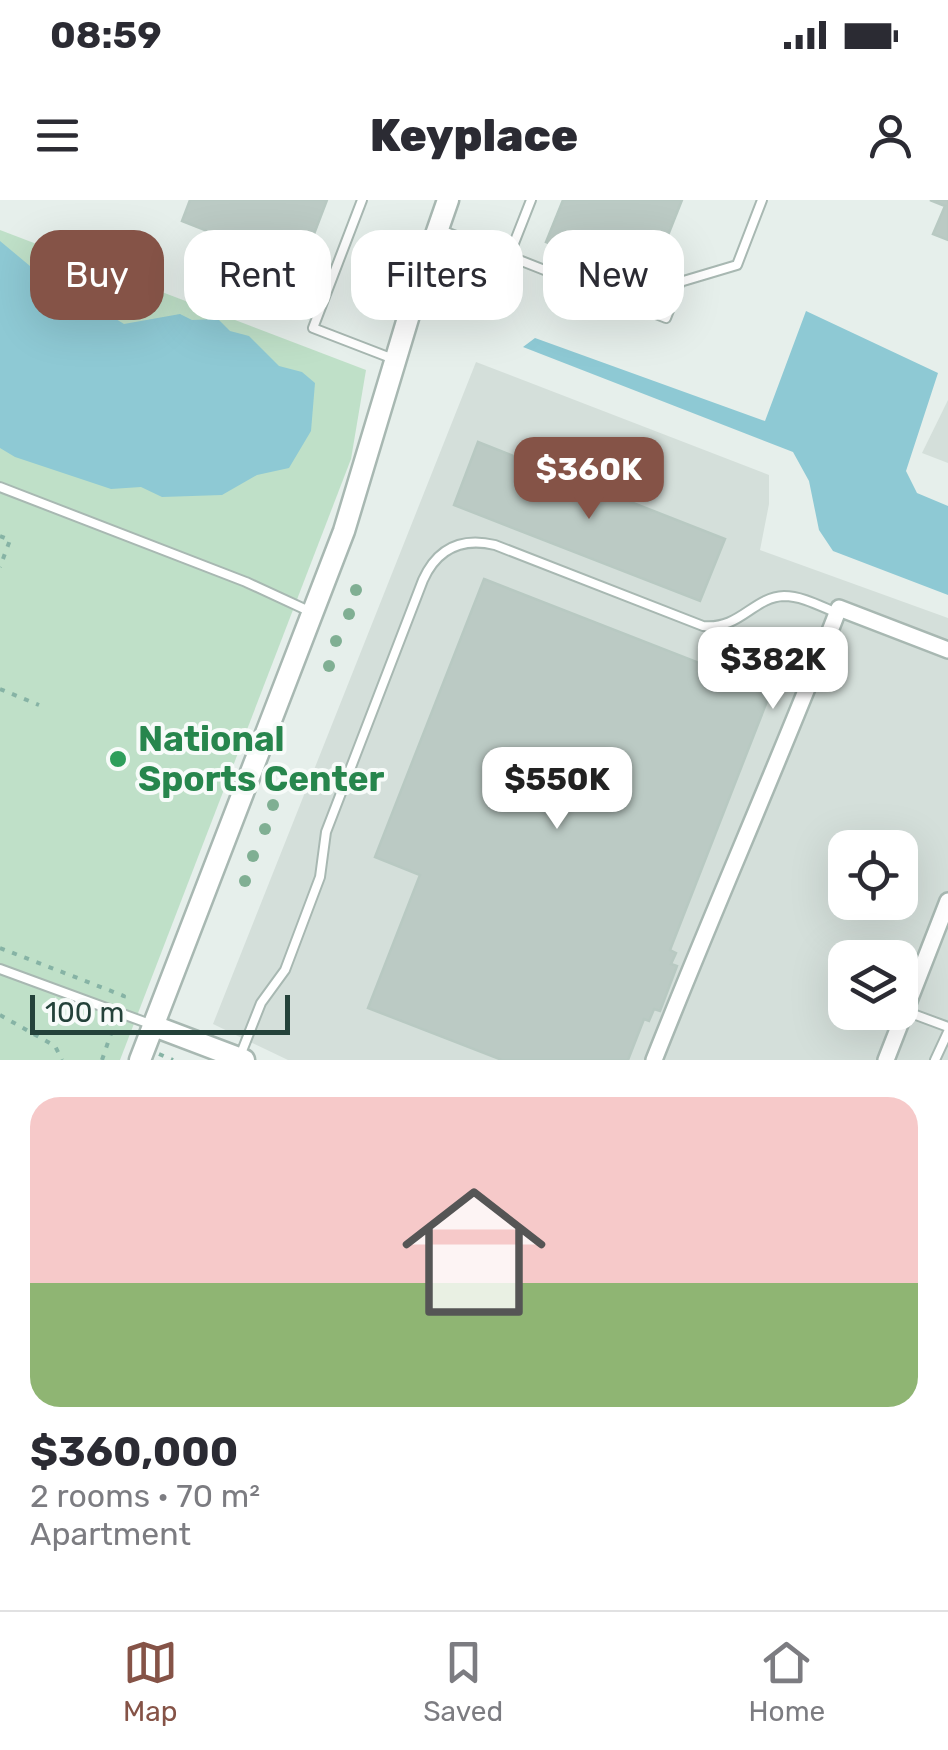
<!DOCTYPE html>
<meta charset="utf-8">
<style>
:root{--surface:#fff;--page:#f7f7f7;--text:#2b2b33;--muted:#7c7c81;--line:#e1e1e2;--accent:#855347}
body{margin:0;font-family:Rubik,sans-serif;background:var(--page);color:var(--text);height:100vh;display:flex;flex-direction:column;font-size:38px;white-space:nowrap}
*{box-sizing:border-box;margin:0}
p{font-size:32px;color:var(--muted)}
.icon{flex:none;width:55px;height:55px;fill:none;stroke:currentColor;stroke-width:2;stroke-linecap:round;stroke-linejoin:round}
.map{position:relative;height:860px;overflow:hidden}
.details{display:flex;flex-direction:column;background:var(--surface);flex:1}
.details>*{flex:none}
.banner{position:absolute;left:30px;top:30px;width:890px;height:90px;display:flex;gap:20px}
.fabs{position:absolute;left:828px;top:630px;display:grid;gap:20px}
.fabs a{display:grid;place-items:center;width:90px;height:90px;border-radius:20px;background:var(--surface);box-shadow:0 10px 40px #0002;font-size:50px}
.scale{position:absolute;left:30px;bottom:25px;width:260px;box-sizing:border-box;padding-left:10px;border:5px solid #24423a;border-top:0;font-size:28px;line-height:35px;white-space:nowrap;color:#24423a;-webkit-text-stroke:8px #f7fbf9;paint-order:stroke}
.price{position:absolute;translate:-50% -85px;padding:0 22px;border-radius:20px;background:#fff;color:#222;font-size:32px;line-height:65px;filter:drop-shadow(0 2px 5px #0008)}
.price::after{content:'';position:absolute;left:50%;top:60px;width:30px;height:22px;margin-left:-15px;background:inherit;clip-path:polygon(0 0,100% 0,50% 100%)}
.price.active{background:var(--accent);color:#fff}
ul{padding:0;list-style:none}
li{display:grid;align-content:center;gap:20px;height:530px;padding:0 30px}
li span{display:grid;place-items:center;height:310px;border-radius:30px;color:#555}
li>.icon{margin-inline-start:auto}
span .icon{width:180px;height:180px;fill:#fffc;stroke-width:1}
li b{font-size:42px}
.tag{padding:0 35px;border-radius:30px;background:var(--surface);box-shadow:0 10px 40px #0002;font-size:35px;line-height:90px}
.tag.active{background:var(--accent);color:#fff}
.status{display:flex;justify-content:space-between;align-items:center;height:70px;padding:0 50px;background:var(--surface);direction:ltr}
.status svg{height:28px;fill:currentColor}
header{display:flex;justify-content:space-between;align-items:center;height:130px;padding:0 30px;background:var(--surface);font-size:45px;font-weight:800}
.tabs{display:flex;justify-content:space-around;align-items:center;height:140px;border-top:2px solid var(--line);background:var(--surface);font-size:28px;color:var(--muted)}
.tabs a{display:grid;justify-items:center;gap:5px}
.tabs .active{color:var(--accent)}
.map>svg:first-child{display:block}
</style>
<div class="status"><b>08:59</b><svg viewBox="0 0 49 12"><path d="M0 12V9h3v3zM5 12V6h3v6zM10 12V3h3v9zM15 12V0h3v12zM26 1h20v11H26zM47 4h2v5h-2z"/></svg></div>
<header><svg class="icon" aria-label="menu" viewBox="0 0 24 24"><path d="M4 6h16M4 12h16M4 18h16"/></svg>Keyplace<svg class="icon" aria-label="person" viewBox="0 0 24 24"><circle cx="12" cy="8" r="4"/><path d="M4 21q1-7 8-7t8 7"/></svg></header>
<div class="map">
<svg width="948" height="860" viewBox="0 0 948 860">
<rect width="100%" height="100%" fill="#e6efeb"/>
<!-- built -->
<g fill="#d4dfda" fill-rule="evenodd">
<path d="M476 162 769 275V304L760 350 948 418V860H288L213 824ZM845 648H900V702H845ZM845 758H900V812H845Z"/>
<path d="M948 200V263L922 253Z"/>
</g>
<!-- green -->
<path fill="#bfe0c8" d="M0 30 366 170 351 259 120 860H0Z"/>
<!-- water -->
<g fill="#8ec9d4">
<path d="M0 41 66 96 92 104 124 124 180 114 192 120 218 119 230 131 249 136 279 166 302 172 315 183 311 231 289 268 257 275 222 295 162 297 141 287 111 289 15 257 0 248Z"/>
<path d="M806 111 938 173 906 271 917 293 948 306V395L833 351 819 330 809 281 793 252 523 147 535 138 765 221Z"/>
</g>
<!-- building -->
<g fill="#bbcac4" stroke="#b8c9c2" stroke-width="2.5">
<path d="M190 0H327L301 68 182 21Z"/>
<path d="M563 0H682L649 83 546 42Z"/>
<path d="M930 0H948V40L933 34 945 6Z"/>
<path d="M478 242 725 339 700 401 454 305Z"/>
<path d="M484 379 771 491 670 750 676 753 671 764 677 766 660 811 654 809 649 821 644 819 628 860H502L368 808 420 675 375 657Z"/>
</g>
<g fill="none" stroke-linecap="round" stroke-linejoin="round">
<!-- service casing -->
<g stroke="#a8b8b2" stroke-width="12">
<g id="service">
<path d="M362 0 313 128 396 160"/>
<path d="M531 0 509 56 666 118 680 82 737 65 762 0"/>
<path d="M438 29 509 56"/>
<path d="M0 287 246 382 311 412"/>
<path d="M0 769 150 824"/>
<path d="M905 811 948 827"/>
<path d="M240 856 261 803 285 770 320 677 326 632 423 380C437 349 461 337 495 345L703 426C740 430 753 397 784 396 802 396 820 406 837 413"/>
<path d="M935 860 948 832"/>
</g>
</g>
<!-- minor casing -->
<g stroke="#a8b8b2" stroke-width="20">
<g id="minor">
<path d="M654 860C714 708 780 560 839 408L948 450"/>
<path d="M886 860 948 701"/>
</g>
</g>
<!-- tertiary casing -->
<g stroke="#a8b8b2" stroke-width="25">
<g id="tertiary">
<path d="M154 826 244 860"/>
<path d="M140 860 344 331 415 95 448 0"/>
</g>
</g>
<!-- path -->
<g stroke="#86b3a5" stroke-width="4" stroke-dasharray="5 8" stroke-linecap="butt">
<path d="M0 336 10 340 0 367"/>
<path d="M0 489 39 505"/>
<path d="M0 748 124 796 122 803"/>
<path d="M0 815 55 846 62 860"/>
<path d="M159 854 173 860"/>
<path d="M102 860 115 822"/>
</g>
<!-- service -->
<use href="#service" stroke="#fff" stroke-width="8"/>
<!-- minor -->
<use href="#minor" stroke="#fff" stroke-width="15"/>
<!-- tertiary -->
<use href="#tertiary" stroke="#fff" stroke-width="20"/>
</g>
<!-- trees -->
<g fill="#80af93">
<circle cx="356" cy="390" r="6"/>
<circle cx="349" cy="414" r="6"/>
<circle cx="336" cy="441" r="6"/>
<circle cx="329" cy="466" r="6"/>
<circle cx="273" cy="605" r="6"/>
<circle cx="265" cy="629" r="6"/>
<circle cx="253" cy="656" r="6"/>
<circle cx="245" cy="681" r="6"/>
</g>
<!-- markers -->
<circle fill="#2e9e5b" stroke="#f7fbf9" stroke-width="4" cx="118" cy="559" r="10"/>
<g text-anchor="middle" stroke-width="8" stroke-linejoin="round" paint-order="stroke">
<!-- leisure labels -->
<g font-size="35" font-weight="bold" fill="#27864d" stroke="#f7fbf9" text-anchor="start">
<text x="138" y="551">National<tspan x="138" dy="40">Sports Center</tspan></text>
</g>
</g>
</svg>
<div class="fabs">
<a><svg class="icon" aria-label="locate" viewBox="0 0 24 24"><circle cx="12" cy="12" r="6"/><path d="M12 2v4M12 18v4M2 12h4M18 12h4"/></svg></a>
<a><svg class="icon" aria-label="layers" viewBox="0 0 24 24"><path d="M12 4l9 5-9 5-9-5zM3 14l9 5 9-5"/></svg></a>
</div>
<div class="scale">100 m</div>
<b class="price active" style="left:589px;top:322px">$360K</b>
<b class="price" style="left:773px;top:512px">$382K</b>
<b class="price" style="left:557px;top:632px">$550K</b>
<div class="banner">
<a class="tag active">Buy</a>
<a class="tag">Rent</a>
<a class="tag">Filters</a>
<a class="tag">New</a>
</div>
</div>
<section class="details">
<ul>
<li><span style="background:linear-gradient(#f6c9c9 60%,#8fb573 0)"><svg class="icon" aria-label="home" viewBox="0 0 24 24"><path d="M3 11l9-7 9 7M6 9v11h12V9"/></svg></span><div><b>$360,000</b><p>2 rooms · 70 m²</p><p>Apartment</p></div></li>
</ul>
</section>
<nav class="tabs">
<a class="active"><svg class="icon" aria-label="map" viewBox="0 0 24 24"><path d="M3 6l6-2 6 2 6-2v14l-6 2-6-2-6 2zM9 4v14M15 6v14"/></svg>Map</a>
<a><svg class="icon" aria-label="saved" viewBox="0 0 24 24"><path d="M7 4h10v16l-5-4-5 4z"/></svg>Saved</a>
<a><svg class="icon" aria-label="home" viewBox="0 0 24 24"><path d="M3 11l9-7 9 7M6 9v11h12V9"/></svg>Home</a>
</nav>
